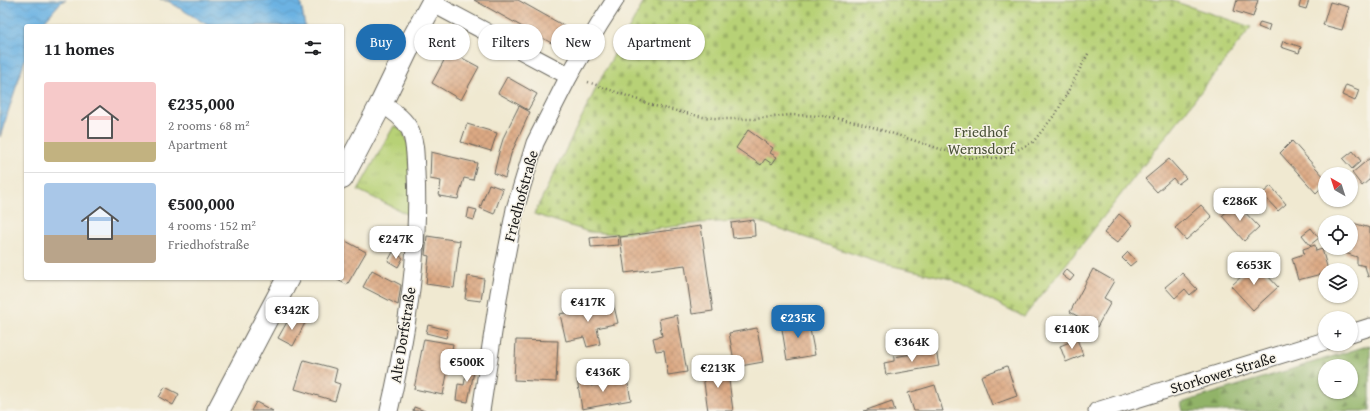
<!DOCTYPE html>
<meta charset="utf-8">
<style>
:root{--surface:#fff;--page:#f2f2f2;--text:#202124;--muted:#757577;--line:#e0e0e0;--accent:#1f6fb2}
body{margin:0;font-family:"Gentium Book Plus",serif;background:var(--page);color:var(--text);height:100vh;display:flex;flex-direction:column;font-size:15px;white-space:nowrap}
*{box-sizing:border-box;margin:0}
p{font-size:13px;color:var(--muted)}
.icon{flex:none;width:22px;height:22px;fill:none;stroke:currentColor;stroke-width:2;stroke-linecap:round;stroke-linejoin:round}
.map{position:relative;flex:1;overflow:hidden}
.side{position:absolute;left:24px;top:24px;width:320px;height:256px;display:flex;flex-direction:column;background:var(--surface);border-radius:4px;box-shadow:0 1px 3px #0004}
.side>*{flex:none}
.banner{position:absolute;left:356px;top:24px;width:380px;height:36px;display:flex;gap:8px}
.needle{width:26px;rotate:321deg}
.controls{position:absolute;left:1318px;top:167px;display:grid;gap:8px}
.controls a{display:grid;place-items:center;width:40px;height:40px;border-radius:50%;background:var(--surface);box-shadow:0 1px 3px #0004;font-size:20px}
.price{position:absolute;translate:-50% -34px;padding:0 9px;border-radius:8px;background:#fff;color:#222;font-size:13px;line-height:26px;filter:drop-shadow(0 1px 2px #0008)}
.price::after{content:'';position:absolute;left:50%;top:24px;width:12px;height:9px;margin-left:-6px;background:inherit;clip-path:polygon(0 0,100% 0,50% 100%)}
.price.on{background:var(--accent);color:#fff}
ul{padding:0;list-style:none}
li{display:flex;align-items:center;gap:12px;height:100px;padding:0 20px}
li+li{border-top:1px solid var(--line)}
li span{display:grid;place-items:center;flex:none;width:112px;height:80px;border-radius:4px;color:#555}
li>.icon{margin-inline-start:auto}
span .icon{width:48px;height:48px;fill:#fffc;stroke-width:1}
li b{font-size:17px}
h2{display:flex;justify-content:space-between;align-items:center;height:48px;padding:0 20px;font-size:17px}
.chip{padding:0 14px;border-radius:18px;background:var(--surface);box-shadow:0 1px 3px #0004;font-size:14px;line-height:36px}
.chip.on{background:var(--accent);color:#fff}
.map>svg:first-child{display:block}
</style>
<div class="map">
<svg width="1370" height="411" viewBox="0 0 1370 411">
<defs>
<pattern id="grass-tufts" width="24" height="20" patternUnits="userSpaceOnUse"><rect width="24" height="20" fill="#b7d176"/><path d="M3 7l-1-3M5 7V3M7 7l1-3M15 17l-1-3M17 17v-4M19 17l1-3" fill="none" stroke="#9db366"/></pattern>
<pattern id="forest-firs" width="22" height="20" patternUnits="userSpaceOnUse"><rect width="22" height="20" fill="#91b367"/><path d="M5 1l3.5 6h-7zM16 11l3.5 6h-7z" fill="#769154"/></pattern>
<pattern id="cemetery-stones" width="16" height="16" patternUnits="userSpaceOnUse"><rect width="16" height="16" fill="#b7d176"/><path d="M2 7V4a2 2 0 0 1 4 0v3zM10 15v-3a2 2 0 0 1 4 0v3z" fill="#9db366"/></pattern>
<pattern id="water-waves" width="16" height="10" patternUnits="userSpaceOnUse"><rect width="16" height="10" fill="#6cb2e2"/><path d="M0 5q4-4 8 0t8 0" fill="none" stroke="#5d98c1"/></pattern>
<pattern id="building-cross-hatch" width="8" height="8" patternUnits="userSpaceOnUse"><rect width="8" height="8" fill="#dca983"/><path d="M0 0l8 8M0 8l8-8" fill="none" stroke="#bc9171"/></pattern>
</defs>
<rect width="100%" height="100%" fill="#f7f3e8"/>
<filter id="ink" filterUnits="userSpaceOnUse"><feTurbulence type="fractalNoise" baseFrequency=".025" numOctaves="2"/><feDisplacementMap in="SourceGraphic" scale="8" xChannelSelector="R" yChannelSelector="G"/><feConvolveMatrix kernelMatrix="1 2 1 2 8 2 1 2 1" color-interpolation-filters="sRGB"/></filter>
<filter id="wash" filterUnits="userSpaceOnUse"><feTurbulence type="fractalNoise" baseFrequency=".012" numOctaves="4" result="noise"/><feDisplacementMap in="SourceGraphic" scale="16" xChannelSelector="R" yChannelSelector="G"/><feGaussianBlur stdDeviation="0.9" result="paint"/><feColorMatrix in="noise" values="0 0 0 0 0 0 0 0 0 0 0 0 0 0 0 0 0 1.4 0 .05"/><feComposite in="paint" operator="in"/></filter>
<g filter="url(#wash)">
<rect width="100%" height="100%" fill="#f0e9d1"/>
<!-- grass -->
<path fill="url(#grass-tufts)" stroke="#6a7649" d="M394 126 397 127 403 131 409 145 411 216 358 190Z"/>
<!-- forest -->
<path fill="url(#forest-firs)" stroke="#566842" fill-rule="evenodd" d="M1370 345V411H1183L1181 403ZM1325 366H1351V392H1325Z"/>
<!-- cemetery -->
<path fill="url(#cemetery-stones)" stroke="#6a7649" d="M645 0H1170L1251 27 1087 238 1024 317 951 279 880 263 754 220 701 223 618 234 589 232 534 214 602 76Z"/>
<!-- water -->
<g fill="url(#water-waves)" stroke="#44677f">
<path d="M0 0H66L61 2 40 26H26V56L0 137Z"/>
<path d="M160 0H300L305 26H209L168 1Z"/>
</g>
<g id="blocks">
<!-- building -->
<g fill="url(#building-cross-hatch)">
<path d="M474 0H518L575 32 564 50Z"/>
<path d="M1237 0H1258L1253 17 1234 11Z"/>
<path d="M1301 0H1309L1306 9 1299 7Z"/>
<path d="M1330 2 1349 7 1342 30 1323 25Z"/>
<path d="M1260 22 1270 25 1268 31 1258 27Z"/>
<path d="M1283 41 1301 47 1299 53 1281 47Z"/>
<path d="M449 51 479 67 461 100 432 83Z"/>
<path d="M507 77 537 94 528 110 498 93Z"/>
<path d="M1346 85 1359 90 1355 101 1342 95Z"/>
<path d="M519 106 530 112 511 154 505 178 494 173 499 152 504 136Z"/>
<path d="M467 124 497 133 491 151 461 142Z"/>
<path d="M748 130 773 148 770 153 777 157 772 164 765 159 761 165 736 148Z"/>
<path d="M1292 141 1325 178V184L1316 193 1280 153Z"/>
<path d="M1353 151 1361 161 1352 169 1343 159Z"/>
<path d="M431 152 477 163 473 180 464 178 458 199 439 196 441 181 430 179Z"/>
<path d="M1370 158V179L1362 186 1352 173Z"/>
<path d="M1169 159 1186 178 1178 184 1173 178 1157 192 1145 179Z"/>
<path d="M489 184 503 189 494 214 480 208Z"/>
<path d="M1271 186 1286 204 1278 211 1262 194Z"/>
<path d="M1236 203 1259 227 1244 241 1222 216Z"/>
<path d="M1201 205 1212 217 1186 240 1175 228Z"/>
<path d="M469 208 477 210 474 220 467 218Z"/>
<path d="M1119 214 1132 225 1117 243 1104 233Z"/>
<path d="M754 220 755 236 733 238 731 223Z"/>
<path d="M1353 223 1370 228V276L1368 277 1365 266 1357 264V257L1345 253 1346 248H1351V232Z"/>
<path d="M701 226 713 311 692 314 685 265 625 273 620 237Z"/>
<path d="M1311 228 1319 238 1310 245 1302 235Z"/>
<path d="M618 235 619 245 591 247 590 238Z"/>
<path d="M427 236 460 241 454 288 426 284 429 256 425 255Z"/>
<path d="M342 239 366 252 347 285 334 278H342Z"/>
<path d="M1315 245 1316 251 1322 249 1328 270H1325V273L1298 280 1292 258 1304 254 1303 249Z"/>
<path d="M393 252 403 258 398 267 388 261Z"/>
<path d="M1128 252 1136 261 1130 266 1122 258Z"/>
<path d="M1256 263 1278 287 1253 310 1231 286Z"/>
<path d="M1066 269 1074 276 1070 281 1062 275Z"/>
<path d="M1093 269 1114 281 1104 298 1111 302 1097 327 1070 312Z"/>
<path d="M372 270 401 285 398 305 363 287Z"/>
<path d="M1182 273 1197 289 1190 295 1185 289 1175 298 1165 287Z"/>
<path d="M468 276 484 279 481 301 465 299Z"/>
<path d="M613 302 618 323 597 328 600 344 587 347 584 337 566 341 560 314Z"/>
<path d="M291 315 305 323 293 346 278 338Z"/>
<path d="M677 315 687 372 668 375 664 350 656 351 653 338 662 336 659 319Z"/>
<path d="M808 319 815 355 787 360 781 323Z"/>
<path d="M428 325 448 330 446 338 426 333Z"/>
<path d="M757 328 763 362 735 367 729 333Z"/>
<path d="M424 339 453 344 443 395 414 389Z"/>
<path d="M1077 339 1083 355 1066 362 1060 346Z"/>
<path d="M516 340 558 341 556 382 514 380Z"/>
<path d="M936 350 939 366 886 375 884 363 894 361V357Z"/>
<path d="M469 359 476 361 468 402 456 400 458 384 464 385Z"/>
<path d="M304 360 337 369 334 382 340 384 335 401 295 389Z"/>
<path d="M727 365 733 411H708L702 369Z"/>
<path d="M1007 366 1017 396 992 405 981 376Z"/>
<path d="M589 376 591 386 627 379 631 400 582 409 577 379Z"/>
<path d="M935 385 943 411H914L908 393Z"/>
<path d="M165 387 179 394 173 405 159 397Z"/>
<path d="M892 401 895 411H864Z"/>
<path d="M256 402 273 411H251Z"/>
<path d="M414 407 425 411H413Z"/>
</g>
</g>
</g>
<g filter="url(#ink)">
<use href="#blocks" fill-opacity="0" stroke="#66645b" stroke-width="1"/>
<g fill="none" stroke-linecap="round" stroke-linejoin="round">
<!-- minor casing -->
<g stroke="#66645b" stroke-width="19">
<g id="minor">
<path d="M432 3 569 76"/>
<path d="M381 104C392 110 404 118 410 130 416 143 415 158 416 172 420 251 407 334 389 411"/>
<path d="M1351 333 1370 327"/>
<path d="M481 411 499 293 515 209 535 143 569 76 599 25 615 0"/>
<path d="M1097 411 1325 341"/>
</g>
</g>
<!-- secondary casing -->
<g stroke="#66645b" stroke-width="24">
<g id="secondary">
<path d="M342 178 381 104 409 46 434 0"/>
<path d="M218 411 288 278"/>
</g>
</g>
<!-- path -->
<path stroke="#66645b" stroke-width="2.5" stroke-dasharray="1 3" stroke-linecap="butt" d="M588 82 655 106 703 117 724 119H754L790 115 825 116 860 123 968 158H1001L1033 142 1057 112 1089 52"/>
<!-- minor -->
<use href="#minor" stroke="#fff" stroke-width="17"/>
<!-- secondary -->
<use href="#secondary" stroke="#fff" stroke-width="22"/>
</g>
</g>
<g text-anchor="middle" stroke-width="3" stroke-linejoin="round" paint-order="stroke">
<!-- park labels -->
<g font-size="15" fill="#4a5237" stroke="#f7f3e8">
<text x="981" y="137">Friedhof<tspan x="981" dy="17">Wernsdorf</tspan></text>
</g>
<!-- street labels -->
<g font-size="15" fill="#1c1c1c" stroke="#f7f3e8">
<text transform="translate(521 196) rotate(-75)" y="5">Friedhofstraße</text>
<text transform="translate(403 335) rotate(-81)" y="5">Alte Dorfstraße</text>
<text transform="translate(1223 373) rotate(-17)" y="5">Storkower Straße</text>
</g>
</g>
</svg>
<div class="controls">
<a><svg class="needle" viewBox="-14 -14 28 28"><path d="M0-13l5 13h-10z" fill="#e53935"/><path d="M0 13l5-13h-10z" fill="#757577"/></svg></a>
<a><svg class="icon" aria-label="locate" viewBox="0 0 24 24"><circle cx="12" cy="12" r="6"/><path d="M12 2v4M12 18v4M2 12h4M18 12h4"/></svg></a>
<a><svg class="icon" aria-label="layers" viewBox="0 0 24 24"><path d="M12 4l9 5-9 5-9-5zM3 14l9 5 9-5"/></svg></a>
<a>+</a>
<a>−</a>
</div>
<b class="price" style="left:1240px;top:222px">€286K</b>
<b class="price" style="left:396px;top:260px">€247K</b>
<b class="price" style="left:1254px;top:286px">€653K</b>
<b class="price" style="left:588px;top:323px">€417K</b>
<b class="price" style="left:292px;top:331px">€342K</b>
<b class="price on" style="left:798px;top:339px">€235K</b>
<b class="price" style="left:1072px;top:350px">€140K</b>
<b class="price" style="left:912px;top:363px">€364K</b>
<b class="price" style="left:467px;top:383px">€500K</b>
<b class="price" style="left:718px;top:389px">€213K</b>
<b class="price" style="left:603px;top:393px">€436K</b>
<div class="banner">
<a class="chip on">Buy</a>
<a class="chip">Rent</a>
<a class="chip">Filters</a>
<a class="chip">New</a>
<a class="chip">Apartment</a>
</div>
<section class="side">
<h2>11 homes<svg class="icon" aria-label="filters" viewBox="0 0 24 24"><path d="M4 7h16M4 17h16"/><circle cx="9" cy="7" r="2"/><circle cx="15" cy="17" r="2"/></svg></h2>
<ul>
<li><span style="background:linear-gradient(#f6c9c9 75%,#c2b280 0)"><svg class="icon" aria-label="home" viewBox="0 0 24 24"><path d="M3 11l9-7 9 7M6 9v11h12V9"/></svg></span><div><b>€235,000</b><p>2 rooms · 68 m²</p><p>Apartment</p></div></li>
<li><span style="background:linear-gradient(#a9c7e8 65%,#b9a48a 0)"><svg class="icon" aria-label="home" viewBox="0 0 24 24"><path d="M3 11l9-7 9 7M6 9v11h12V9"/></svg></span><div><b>€500,000</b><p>4 rooms · 152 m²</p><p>Friedhofstraße</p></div></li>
</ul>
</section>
</div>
